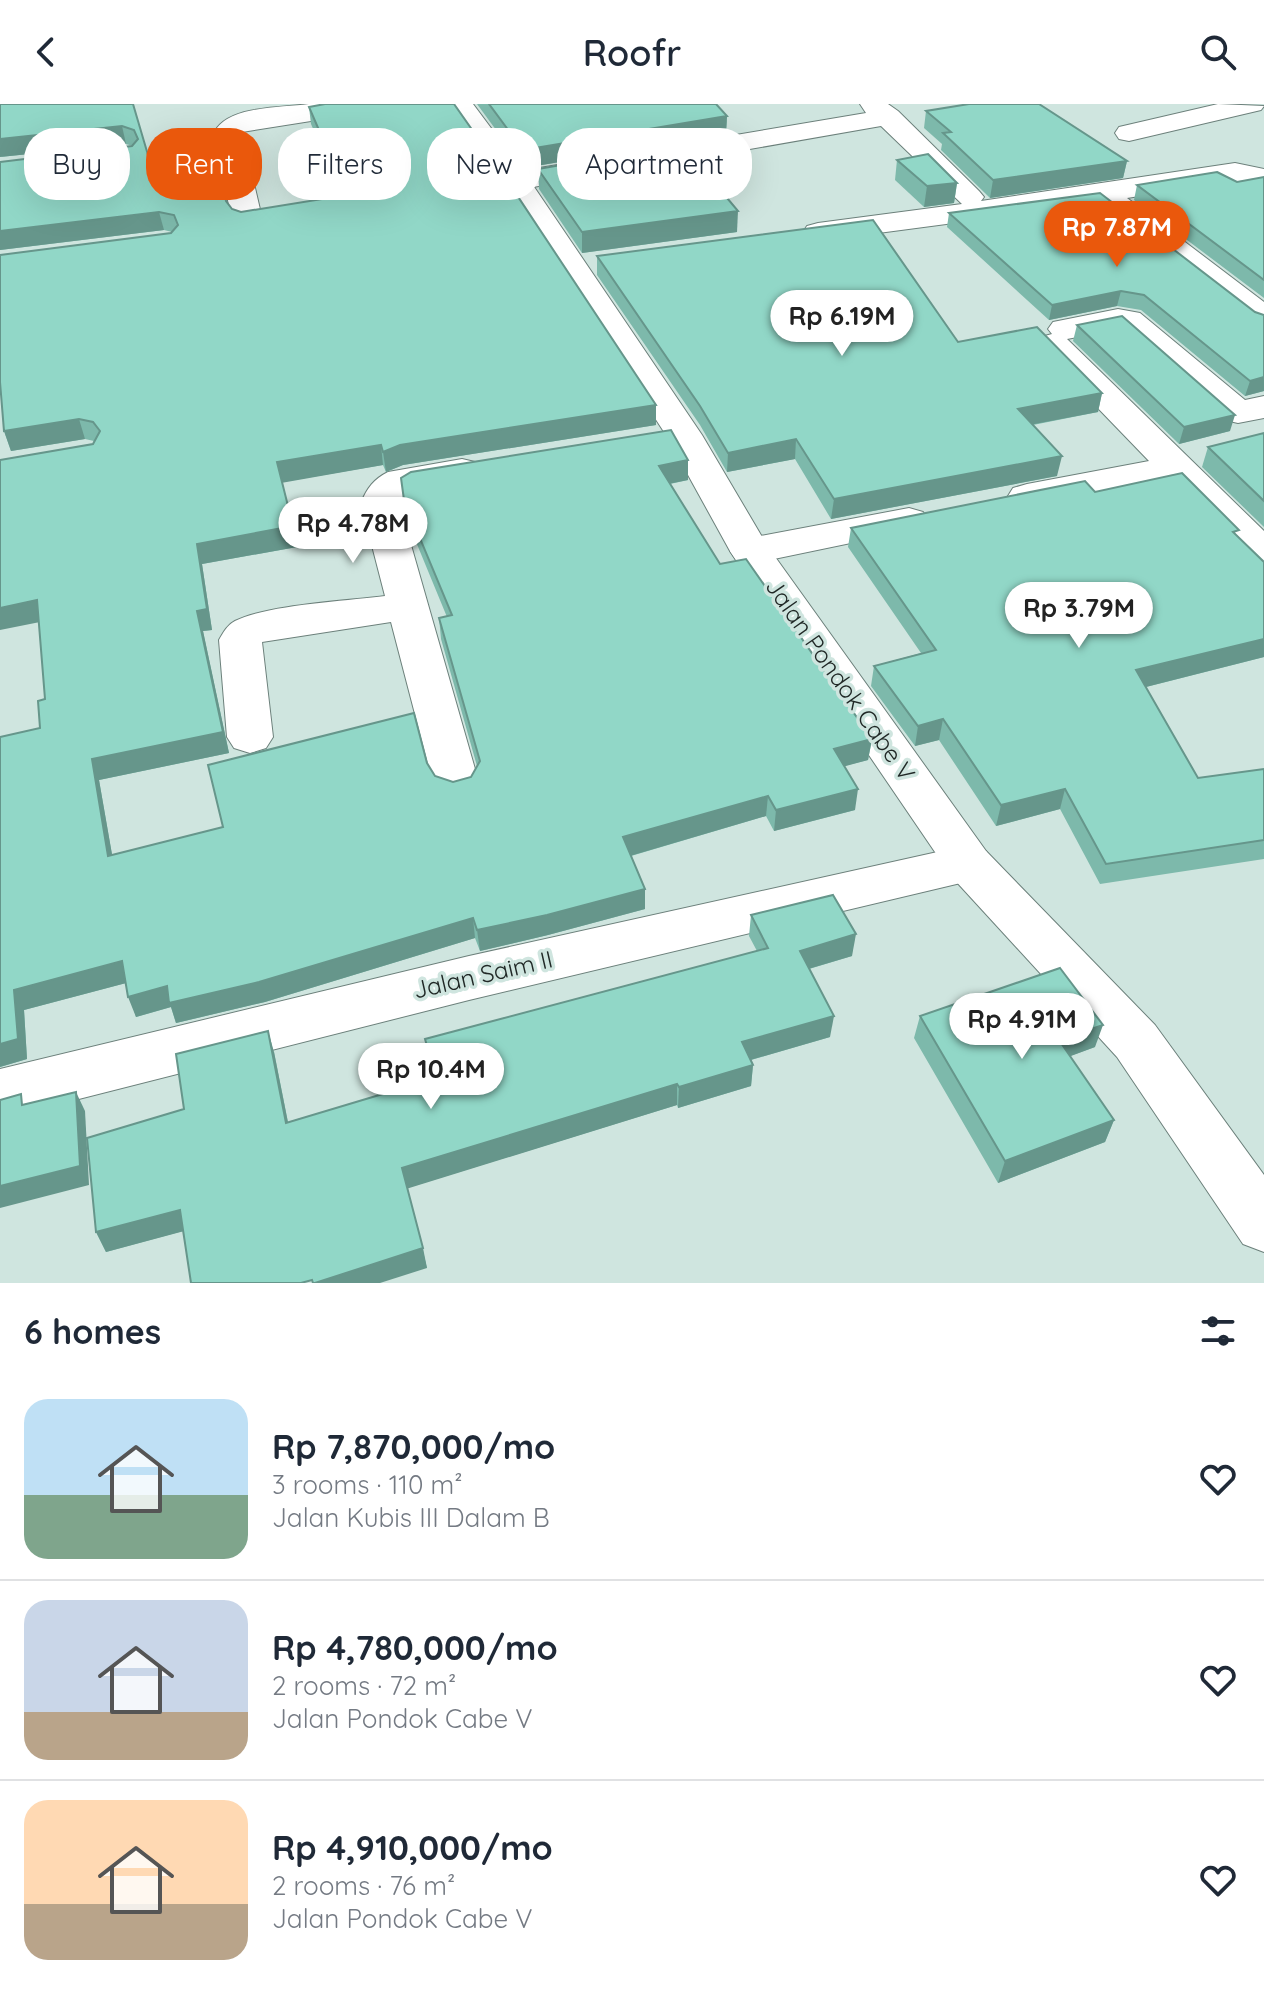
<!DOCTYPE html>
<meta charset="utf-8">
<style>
:root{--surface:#fff;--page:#f6f6f7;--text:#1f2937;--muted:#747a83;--line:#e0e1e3;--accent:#ea580c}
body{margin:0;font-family:Quicksand,sans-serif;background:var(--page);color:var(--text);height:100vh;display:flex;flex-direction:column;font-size:30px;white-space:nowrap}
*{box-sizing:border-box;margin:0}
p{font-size:26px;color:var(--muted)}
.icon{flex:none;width:44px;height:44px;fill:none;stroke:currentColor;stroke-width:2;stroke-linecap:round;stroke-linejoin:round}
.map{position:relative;height:1179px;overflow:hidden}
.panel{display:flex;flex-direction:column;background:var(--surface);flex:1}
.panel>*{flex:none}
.banner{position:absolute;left:24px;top:24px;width:800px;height:72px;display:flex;gap:16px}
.price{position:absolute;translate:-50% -68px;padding:0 18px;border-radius:28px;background:#fff;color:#222;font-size:26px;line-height:52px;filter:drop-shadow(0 2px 4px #0008)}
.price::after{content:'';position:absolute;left:50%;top:48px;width:24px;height:18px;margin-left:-12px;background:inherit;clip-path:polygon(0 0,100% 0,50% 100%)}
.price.current{background:var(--accent);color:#fff}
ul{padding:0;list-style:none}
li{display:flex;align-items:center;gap:24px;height:200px;padding:0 24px}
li+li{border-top:2px solid var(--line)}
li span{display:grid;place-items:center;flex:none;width:224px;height:160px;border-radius:24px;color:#555}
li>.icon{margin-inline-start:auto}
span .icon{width:96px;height:96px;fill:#fffc;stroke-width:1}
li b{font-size:34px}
h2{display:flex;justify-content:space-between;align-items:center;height:96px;padding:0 24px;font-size:34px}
.chip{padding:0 28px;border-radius:32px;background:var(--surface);box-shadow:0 8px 32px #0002;font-size:28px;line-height:72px}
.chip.current{background:var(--accent);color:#fff}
header{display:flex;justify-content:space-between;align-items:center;height:104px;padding:0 24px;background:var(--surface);font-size:36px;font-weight:600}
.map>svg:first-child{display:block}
</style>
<header><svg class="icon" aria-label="back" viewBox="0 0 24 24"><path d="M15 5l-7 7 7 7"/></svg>Roofr<svg class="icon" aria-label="search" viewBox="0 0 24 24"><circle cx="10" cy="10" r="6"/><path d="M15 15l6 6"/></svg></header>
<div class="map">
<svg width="1264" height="1179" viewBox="0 0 1264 1179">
<rect width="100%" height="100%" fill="#cfe5df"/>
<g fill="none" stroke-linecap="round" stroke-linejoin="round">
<!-- street casing -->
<g stroke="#6c807b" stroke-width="2">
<g id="street">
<path d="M309 0H381L377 6 368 8 242 28 262 114 258 120 247 123 236 120 232 114 213 31C225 1 281 4 309 0Z"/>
<path d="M860 0H888L898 7 979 87 984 93 981 97 1235 59 1264 65V83L1235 77 1127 94 1264 198V224L1252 221 1098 100 818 137 807 134 803 128 807 122 818 119 962 100 881 22 516 86 506 83 502 77 506 71 516 68 866 9Z"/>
<path d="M1218 0 1264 2 1261 6 1129 37 1119 35 1115 29 1119 23Z"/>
<path d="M1118 205 1140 209 1245 296 1264 292V314L1238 319 1225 316 1119 225 1067 235 1264 427V463L1250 459 1168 376 1027 404 1013 400 1008 392 1013 384 1027 380 1149 357 1036 240 1041 233 1052 230 1048 225 1053 218Z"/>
<path d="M462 355 475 358 481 366 475 374C453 380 410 374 399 399L479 679 472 691 456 696 440 691 433 679 391 518 262 538 273 633 266 644 250 649 234 644 227 633 219 536C223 529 227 521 235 517 266 501 347 497 385 492L361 399C367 384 374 375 388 368Z"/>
<path d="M909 404 923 408 928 416 923 424 750 460 736 456 730 447 736 438 750 434Z"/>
<path d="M969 741 986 747 994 760 986 773 469 896 0 1015V965L469 852Z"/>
</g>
</g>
<!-- secondary casing -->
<g stroke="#6c807b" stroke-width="2">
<path id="secondary" d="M446 0H473L526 71 702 331 768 443 986 747 1155 921 1264 1071V1148L1243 1140 1117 953 952 773 730 447 666 331 503 80Z"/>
</g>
<!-- street -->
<use href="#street" fill="#fff" fill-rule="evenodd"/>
<!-- secondary -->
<use href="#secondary" fill="#fff" fill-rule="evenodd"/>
</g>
<!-- wall -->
<g fill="#7db9ab">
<path d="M133 0 153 68 226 97 232 105 241 108 342 92 311 20 309 3 656 321 403 361 386 368 383 361 282 378 297 443 202 460 212 526 203 527 229 649 99 676 112 751 223 723 427 659 435 672 453 678 471 673 477 662 441 535 439 514 447 513 407 416 401 374 688 356V376L670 380 720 460 872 635 868 656 844 662 855 706 774 727 766 712 631 752 645 805 548 831 480 847 475 834 265 898 176 919 171 903 136 913 126 879 24 906 27 955 0 963V633L40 624 93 340 94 337 85 335 11 347 4 327 172 128 164 126 0 146V58L133 42 126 40 0 53Z"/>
<path d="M477 0H716L727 12 726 30 524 64Z"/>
<path d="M926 7 1127 57 1123 74 990 94 941 46 942 40 924 24Z"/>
<path d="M897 56 957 79 954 99 924 103 895 76Z"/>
<path d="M538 65 737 128 582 149 539 85Z"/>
<path d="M1264 73V194L1134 96 1137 81 1237 78Z"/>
<path d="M949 109 1264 211V287L1245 292 1141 206 1117 202 1049 216 947 123Z"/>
<path d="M597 152 958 238 1102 289 1098 308 1033 321 1057 372 831 415 795 355 727 368 700 321 597 171Z"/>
<path d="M1077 221 1230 327 1179 340 1073 237Z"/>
<path d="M1264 329V423L1202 363 1208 343Z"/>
<path d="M1095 388 1237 432 1264 458V553L1146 583 1198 674 1264 665V755L1100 780 1060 705 996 722 939 636 915 642 871 582 874 562 921 549 848 443 851 424Z"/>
<path d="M751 811 852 852 809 865 830 933 751 956 753 961 751 982 678 1004 677 1001 407 1084 427 1164 183 1127 106 1148 96 1128 184 1005 274 948 288 1018 434 975 428 956 425 935 757 847 749 832Z"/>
<path d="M920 912 1095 943 1070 952 1114 1016 1105 1038 998 1079 914 934Z"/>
</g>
<!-- shaded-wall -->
<g fill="#66968b">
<path d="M727 12 726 30 524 64 523 46Z"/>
<path d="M122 22 126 40 0 53V35Z"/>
<path d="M1127 57 1123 74 990 94 993 76Z"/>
<path d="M957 79 954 99 924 103 927 82Z"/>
<path d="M738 107 737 128 582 149V128Z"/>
<path d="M159 108 164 126 0 146V127Z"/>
<path d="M1121 187 1117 202 1049 216 1052 201Z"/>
<path d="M1264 273V287L1245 292 1250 277Z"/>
<path d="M1102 289 1098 308 1014 324 1018 305Z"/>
<path d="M656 301V321L403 361 386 368 383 348 400 341Z"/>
<path d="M1235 311 1230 327 1179 340 1184 323Z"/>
<path d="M79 315 85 335 11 347 4 327Z"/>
<path d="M796 335 795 355 727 368 728 349Z"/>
<path d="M381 341 383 361 281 379 277 358Z"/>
<path d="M1062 352 1057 372 831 415 834 395Z"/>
<path d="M688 356V376L658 382 659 362Z"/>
<path d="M293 422 297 443 202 460 212 526 203 527 229 649 99 676 116 773 108 752 92 655 197 507V440Z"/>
<path d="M37 496 45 517 0 526V504Z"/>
<path d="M1264 535V553L1130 587 1136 566Z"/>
<path d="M943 615 939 636 915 642 918 622Z"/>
<path d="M872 635 868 656 831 666 834 645Z"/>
<path d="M858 685 855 706 774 727 776 706Z"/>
<path d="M1065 685 1060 705 996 722 1001 701Z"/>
<path d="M768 692 766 712 623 754V733Z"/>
<path d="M645 785V805L548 831 480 847 477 826Z"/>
<path d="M473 814 475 834 265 898 176 919 171 903 136 913 128 893 167 882Z"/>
<path d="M856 830 852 852 798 868 800 847Z"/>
<path d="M122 857 130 878 24 906 27 955 0 963V940L14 886Z"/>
<path d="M834 912 830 933 740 959 742 938Z"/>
<path d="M1103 921 1095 943 1052 959 1059 936Z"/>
<path d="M268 927 274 948 292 1039 286 1019Z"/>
<path d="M753 961 751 982 678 1004 679 983Z"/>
<path d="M677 980V1001L406 1085 402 1064Z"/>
<path d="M76 988 85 1007 89 1081 0 1104V1082Z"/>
<path d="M1114 1016 1105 1038 998 1079 1005 1057Z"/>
<path d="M180 1106 188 1126 106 1148 96 1128Z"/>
<path d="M423 1144 427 1164 380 1179H315Z"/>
</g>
<!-- building -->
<g fill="#91d7c7" stroke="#66968b" stroke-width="2">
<path d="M0 0H133L153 68 217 59 226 97 232 105 241 108 347 91 309 3 325 0H454L499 64 656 301 400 341 383 348 381 341 277 358 293 422 197 440 207 505 197 507 223 628 92 655 108 752 223 723 208 661 414 609 427 659 435 672 453 678 471 673 480 657 439 514 452 511 404 396 401 374 411 368 671 326 688 356 659 362 720 460 746 455 872 635 834 645 858 685 776 706 768 692 623 733 645 785 547 811 477 826 473 814 259 878 169 899 167 882 128 893 122 857 14 886 18 935 0 940V633L40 624 38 597 45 595 37 496 0 504V356L93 340 100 327 93 318 79 315 4 327 0 278V151L171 129 178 121 174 111 159 108 0 127V58L132 42 138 35 134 26 122 22 0 35Z"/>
<path d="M489 0H716L727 12 523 46Z"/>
<path d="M969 0H1039L1127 57 993 76 943 29 951 28 926 7Z"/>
<path d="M682 40 738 107 582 128 538 65Z"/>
<path d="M928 50 957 79 927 82 897 56Z"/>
<path d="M1217 68 1237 78 1264 73V176L1137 81Z"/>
<path d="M1100 89 1255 208 1264 211V273L1250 277 1144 191 1121 187 1052 201 949 109Z"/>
<path d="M873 116 958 238 1037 223 1102 289 1018 305 1062 352 834 395 796 335 728 349 700 302 597 152Z"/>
<path d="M1122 212 1235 311 1184 323 1077 221Z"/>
<path d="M1264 329V397L1208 343Z"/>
<path d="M1182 369 1239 426 1233 428 1264 458V535L1136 566 1198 674 1264 665V736L1106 760 1065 685 1001 701 943 615 918 622 874 562 936 546 851 424 1085 377 1095 388Z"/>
<path d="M833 791 856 830 800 847 834 912 742 938 753 961 679 983 677 980 402 1064 423 1144 315 1179H313L312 1176 301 1179H191L180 1106 96 1128 87 1034 184 1005 176 950 268 927 286 1019 436 974 425 935 768 844 751 811Z"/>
<path d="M1060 864 1103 921 1059 936 1114 1016 1005 1057 920 912Z"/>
<path d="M76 988 80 1062 0 1082V996L21 990 22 1001Z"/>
</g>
<g text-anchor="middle" stroke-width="7" stroke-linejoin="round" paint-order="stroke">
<!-- street labels -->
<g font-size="24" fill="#202826" stroke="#cfe5df">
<text transform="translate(840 576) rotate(55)" y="8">Jalan Pondok Cabe V</text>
<text transform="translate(483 871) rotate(-13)" y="8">Jalan Saim II</text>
</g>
</g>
</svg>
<b class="price current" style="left:1117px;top:165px">Rp 7.87M</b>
<b class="price" style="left:842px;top:254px">Rp 6.19M</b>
<b class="price" style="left:353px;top:461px">Rp 4.78M</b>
<b class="price" style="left:1079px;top:546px">Rp 3.79M</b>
<b class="price" style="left:1022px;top:957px">Rp 4.91M</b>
<b class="price" style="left:431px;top:1007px">Rp 10.4M</b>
<div class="banner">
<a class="chip">Buy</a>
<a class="chip current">Rent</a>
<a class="chip">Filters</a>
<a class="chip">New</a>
<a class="chip">Apartment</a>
</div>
</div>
<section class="panel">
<h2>6 homes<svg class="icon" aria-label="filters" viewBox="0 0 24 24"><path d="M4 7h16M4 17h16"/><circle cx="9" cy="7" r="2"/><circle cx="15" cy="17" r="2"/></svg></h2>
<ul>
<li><span style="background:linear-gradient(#bfe0f5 60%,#7fa58c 0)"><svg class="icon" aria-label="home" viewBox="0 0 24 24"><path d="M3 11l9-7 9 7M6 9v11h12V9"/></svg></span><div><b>Rp 7,870,000/mo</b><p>3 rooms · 110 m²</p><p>Jalan Kubis III Dalam B</p></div><svg class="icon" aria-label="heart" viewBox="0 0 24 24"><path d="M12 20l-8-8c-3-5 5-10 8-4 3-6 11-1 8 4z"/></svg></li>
<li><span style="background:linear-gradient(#c9d6e8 70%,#b9a48a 0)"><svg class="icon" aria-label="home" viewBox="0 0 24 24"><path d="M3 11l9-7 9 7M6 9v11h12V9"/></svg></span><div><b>Rp 4,780,000/mo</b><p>2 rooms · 72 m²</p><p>Jalan Pondok Cabe V</p></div><svg class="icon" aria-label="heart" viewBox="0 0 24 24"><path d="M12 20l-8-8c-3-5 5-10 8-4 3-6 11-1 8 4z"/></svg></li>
<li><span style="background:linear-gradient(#ffd9b3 65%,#b9a48a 0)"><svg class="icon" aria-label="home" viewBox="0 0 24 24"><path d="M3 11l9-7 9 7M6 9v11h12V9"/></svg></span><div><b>Rp 4,910,000/mo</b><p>2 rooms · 76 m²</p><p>Jalan Pondok Cabe V</p></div><svg class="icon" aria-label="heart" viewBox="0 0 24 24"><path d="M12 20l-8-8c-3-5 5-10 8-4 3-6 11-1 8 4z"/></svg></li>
</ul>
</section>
